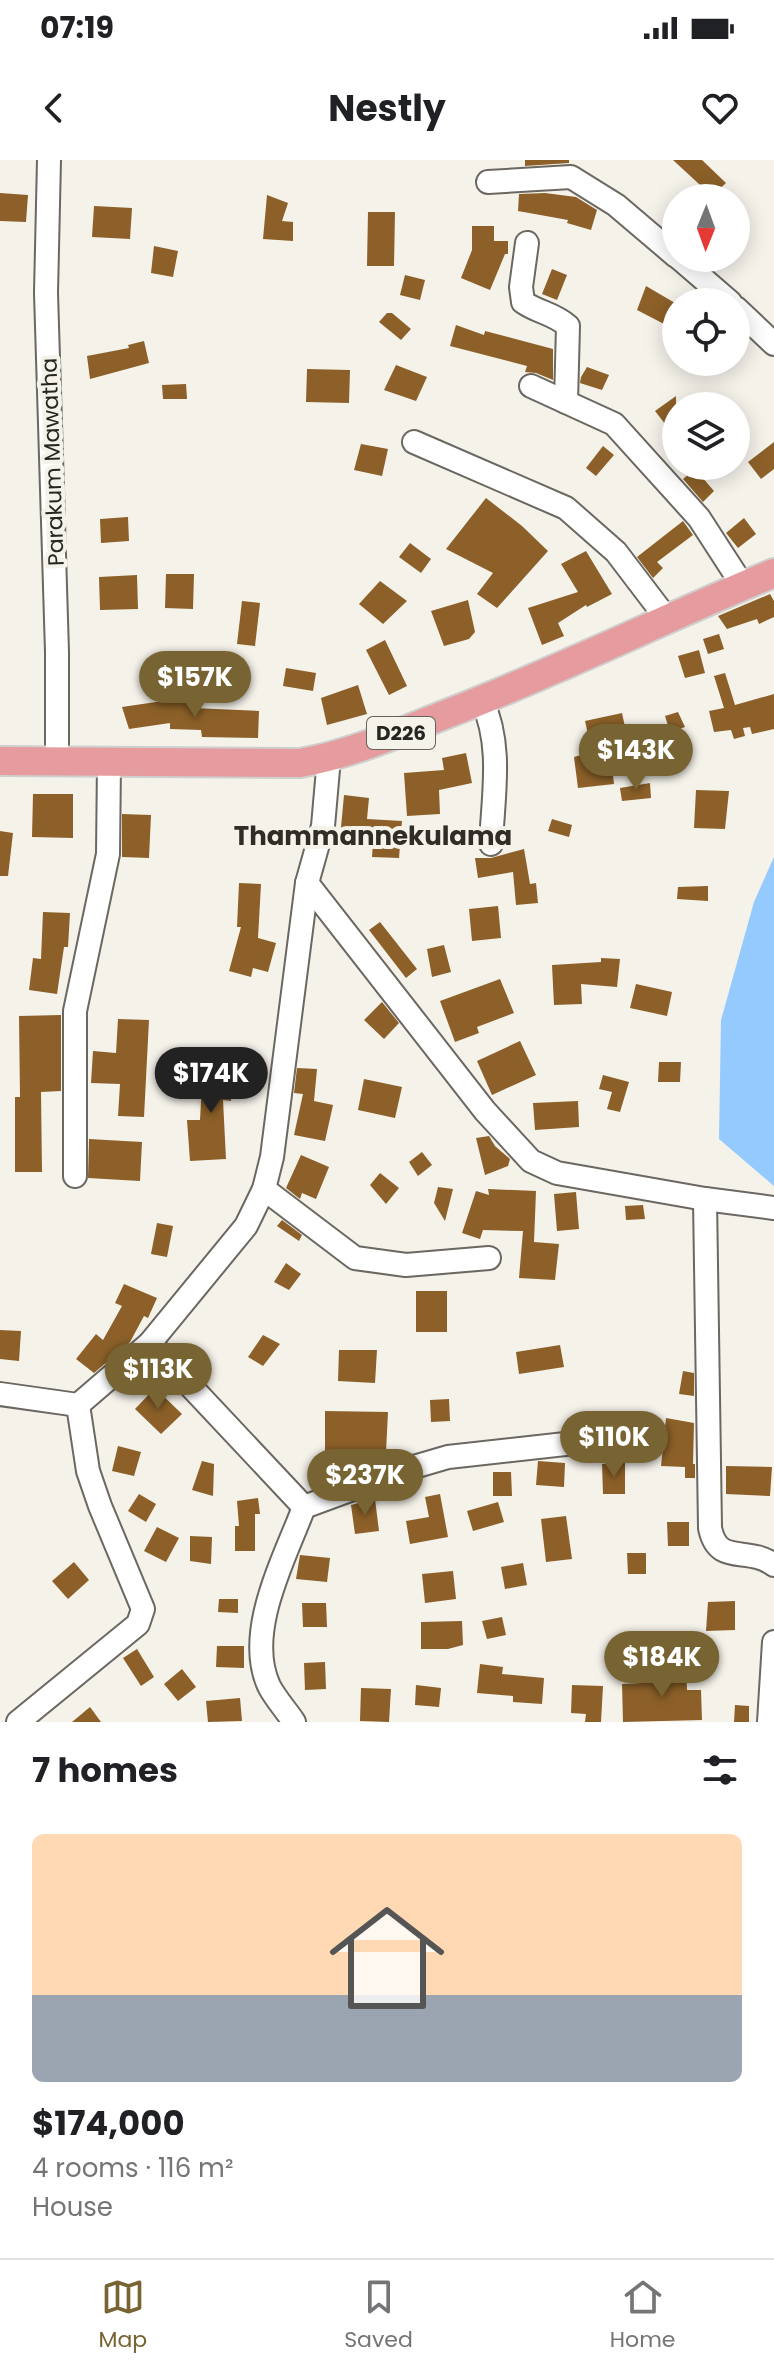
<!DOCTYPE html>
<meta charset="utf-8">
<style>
:root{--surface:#fff;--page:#f2f2f2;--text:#202124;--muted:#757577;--line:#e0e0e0;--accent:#776432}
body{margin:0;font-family:Poppins,sans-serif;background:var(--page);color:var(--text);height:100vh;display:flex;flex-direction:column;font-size:30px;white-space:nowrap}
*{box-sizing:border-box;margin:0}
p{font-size:26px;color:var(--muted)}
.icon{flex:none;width:44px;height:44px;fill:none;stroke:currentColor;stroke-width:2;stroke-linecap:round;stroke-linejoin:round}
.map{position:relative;height:1562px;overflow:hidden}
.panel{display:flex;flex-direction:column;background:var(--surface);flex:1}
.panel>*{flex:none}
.needle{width:52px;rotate:181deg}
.buttons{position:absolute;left:662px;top:24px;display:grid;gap:16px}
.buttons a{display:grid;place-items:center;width:88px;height:88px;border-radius:50%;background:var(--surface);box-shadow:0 4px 20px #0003;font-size:40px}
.price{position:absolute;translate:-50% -68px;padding:0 18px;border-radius:28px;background:var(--accent);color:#fff;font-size:26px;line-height:52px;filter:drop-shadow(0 2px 4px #0008)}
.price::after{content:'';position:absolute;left:50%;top:48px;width:24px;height:18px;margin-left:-12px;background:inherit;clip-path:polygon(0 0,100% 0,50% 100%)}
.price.current{background:#222;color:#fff}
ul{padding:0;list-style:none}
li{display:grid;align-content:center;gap:16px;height:424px;padding:0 32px}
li+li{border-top:2px solid var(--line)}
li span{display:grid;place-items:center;height:248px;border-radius:12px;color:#555}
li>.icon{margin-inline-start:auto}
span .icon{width:144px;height:144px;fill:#fffc;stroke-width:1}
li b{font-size:34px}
h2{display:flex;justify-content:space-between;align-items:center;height:96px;padding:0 32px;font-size:34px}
.status{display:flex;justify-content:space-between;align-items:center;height:56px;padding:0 40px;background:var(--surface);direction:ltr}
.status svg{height:22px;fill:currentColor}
header{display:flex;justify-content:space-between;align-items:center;height:104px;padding:0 32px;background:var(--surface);font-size:36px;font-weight:700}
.dock{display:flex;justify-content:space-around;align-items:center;height:112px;border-top:2px solid var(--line);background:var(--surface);font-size:22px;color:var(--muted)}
.dock a{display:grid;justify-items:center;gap:4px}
.dock .current{color:var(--accent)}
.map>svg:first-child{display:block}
</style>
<div class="status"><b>07:19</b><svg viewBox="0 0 49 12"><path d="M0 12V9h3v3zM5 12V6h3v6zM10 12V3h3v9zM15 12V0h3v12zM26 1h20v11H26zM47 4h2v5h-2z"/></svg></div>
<header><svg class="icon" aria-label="back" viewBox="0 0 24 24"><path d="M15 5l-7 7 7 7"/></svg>Nestly<svg class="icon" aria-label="heart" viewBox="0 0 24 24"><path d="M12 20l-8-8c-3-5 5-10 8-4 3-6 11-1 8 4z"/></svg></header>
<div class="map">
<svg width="774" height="1562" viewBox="0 0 774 1562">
<rect width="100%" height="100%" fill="#f5f2ea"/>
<!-- water -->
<path fill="#94cafe" d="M774 697V1026L719 979 721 860 754 742Z"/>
<!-- building -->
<g fill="#8c6028">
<path d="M525 0H569V3L525 6Z"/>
<path d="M673 0H702L726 23 712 36Z"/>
<path d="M0 33 28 35 26 62 0 61Z"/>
<path d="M545 33 576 37 597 50 591 70 567 63 568 60 518 51 519 34Z"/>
<path d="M267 35 288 43 282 61 293 62V81L263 79Z"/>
<path d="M94 46 132 48 130 79 92 77Z"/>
<path d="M368 52H395L394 106H367Z"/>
<path d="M472 66H494V81H508V94H505L490 130 461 118 472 90Z"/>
<path d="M154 86 178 91 173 117 151 113Z"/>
<path d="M552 109 567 115 557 140 542 134Z"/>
<path d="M405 115 425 120 420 140 400 135Z"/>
<path d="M646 126 675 143 664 164 637 150Z"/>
<path d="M387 153H392L411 169 401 180 379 162Z"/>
<path d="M456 165 484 175 485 171 553 189V220L536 213 525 212 527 206 450 186Z"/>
<path d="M144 181 149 203 90 219 87 196 129 188 128 185Z"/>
<path d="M396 205 427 217 416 241 384 230Z"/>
<path d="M587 207 609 215 602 230 580 223 581 217Z"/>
<path d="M307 209 350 210 349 243 306 242Z"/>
<path d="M186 224 187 239H163L162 225Z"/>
<path d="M676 236V264L669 269 655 251Z"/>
<path d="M774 282V309L761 319 748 302Z"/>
<path d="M361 284 388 289 382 316 354 310Z"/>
<path d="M603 286 614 295 596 316 586 308Z"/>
<path d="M695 309 714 331 703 342 683 319Z"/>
<path d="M486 338 522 366 548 391 497 448 477 434 493 413 446 389Z"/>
<path d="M128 357 129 381 101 383 100 359Z"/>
<path d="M744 358 756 374 738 388 726 373Z"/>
<path d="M683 361 693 375 657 402 663 408 653 418 637 397Z"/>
<path d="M410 383 431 399 421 413 399 397Z"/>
<path d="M586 391 612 434 587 447 586 445 558 463 564 476 542 485 528 448 578 432 561 404Z"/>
<path d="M166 414H194L193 449 165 448Z"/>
<path d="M137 415 138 449 100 450 99 417Z"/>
<path d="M380 421 407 441 383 464 359 444Z"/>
<path d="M770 434 774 441V457L759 464 757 459 727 469 718 456Z"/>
<path d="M468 440 475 472 469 479 444 486 431 451Z"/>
<path d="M242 441 260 443 255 486 237 484Z"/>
<path d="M719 474 724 489 708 494 703 479Z"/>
<path d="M385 480 407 526 389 535 366 490Z"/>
<path d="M699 490 705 513 685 518 678 496Z"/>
<path d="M286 508 316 513 313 531 283 526Z"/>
<path d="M725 513 735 545 774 534V569L752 574 750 567 743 568 745 576 734 579 731 570 714 572 709 551 724 548 714 516Z"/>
<path d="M358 525 367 554 327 565 321 538Z"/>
<path d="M156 542 193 543V548L259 551 258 578 202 577 201 570 170 569V563L129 569 122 547Z"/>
<path d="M678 552 685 567 670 572 665 556Z"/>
<path d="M622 553 627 576 609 580 614 624 578 628 574 597 592 592 585 561Z"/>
<path d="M466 593 472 623 439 630 440 654 407 656 404 613 444 610 442 598Z"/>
<path d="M650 623 651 638 622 641 620 628Z"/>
<path d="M696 630 729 631 725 669 694 668Z"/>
<path d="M33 634H73V678L32 677Z"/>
<path d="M344 635 369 638 367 659 402 661 399 698 372 697 373 682 340 678Z"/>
<path d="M122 654 151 655 149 698 122 697Z"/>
<path d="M552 659 572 665 569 677 548 671Z"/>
<path d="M0 671 13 673 8 716H0Z"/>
<path d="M524 689 530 724 536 723 538 743 516 745 513 712 478 718 475 698H491Z"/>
<path d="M239 723 261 724 258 778 276 783 268 812 253 808 251 817 229 811 241 767H237Z"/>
<path d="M708 726V741L677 739 678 727Z"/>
<path d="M498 746 501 778 472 781 469 749Z"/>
<path d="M43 752 70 753 68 787H64L57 834 29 830 33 798 41 799Z"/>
<path d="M380 762 417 809 406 818 369 770Z"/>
<path d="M444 785 451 812 432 817 427 789Z"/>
<path d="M601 798 620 799 617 827 581 824 582 844 554 845 552 805 601 802Z"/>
<path d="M500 819 514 853 477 867 479 873 455 882 440 841Z"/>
<path d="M636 824 672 832 667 856 630 848Z"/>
<path d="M382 842 399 863 384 879 364 860Z"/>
<path d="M61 855V931L41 932 42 1012H15V937H20L19 856Z"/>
<path d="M118 859 149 860 144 957 118 956 120 924 91 923 93 891 116 893Z"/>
<path d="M520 881 536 915 492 935 477 901Z"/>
<path d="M659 902H681L680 922H658Z"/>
<path d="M203 904 233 906 231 941 223 940 226 999 190 1001 187 960H200Z"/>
<path d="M297 908 317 909 314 941 333 945 325 981 294 975 303 934 294 933Z"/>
<path d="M603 915 629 922 620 952 607 949 612 932 599 929Z"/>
<path d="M364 919 402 927 395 958 358 950Z"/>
<path d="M578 941 579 967 535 970 533 943Z"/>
<path d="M489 976 495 986 510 999 508 1006 485 1015 476 978Z"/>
<path d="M89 979 142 982 140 1021 88 1018Z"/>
<path d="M422 992 432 1005 418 1016 409 1002Z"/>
<path d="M301 995 329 1007 316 1039 302 1033 300 1039 286 1028Z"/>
<path d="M380 1013 399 1028 386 1044 370 1025Z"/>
<path d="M438 1027 453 1029 445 1061 434 1043Z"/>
<path d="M488 1029 536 1031 534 1082 559 1084 555 1120 519 1118 523 1071 483 1070 480 1079 462 1073 476 1031 489 1035Z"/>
<path d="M576 1032 579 1069 557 1071 554 1034Z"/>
<path d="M643 1045 645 1059 626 1060 625 1046Z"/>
<path d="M282 1060 302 1075 299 1081 277 1066Z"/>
<path d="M157 1063 173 1066 167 1097 151 1094Z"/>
<path d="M286 1103 301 1114 289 1130 274 1122Z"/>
<path d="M124 1124 157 1138 148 1158 144 1156 130 1182 94 1213 76 1199 96 1174 103 1180 122 1146 115 1143Z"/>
<rect x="416" y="1131" width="31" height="41"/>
<path d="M0 1170 21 1171 19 1201 0 1199Z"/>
<path d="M263 1175 280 1184 263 1206 248 1197Z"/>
<path d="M560 1185 564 1207 519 1214 516 1192Z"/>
<path d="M339 1190H377L375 1223 338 1221Z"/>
<path d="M683 1211 694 1213V1236L679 1234Z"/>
<path d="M155 1228 182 1254 161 1274 135 1249Z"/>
<path d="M449 1239 450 1261 431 1262 430 1240Z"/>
<path d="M325 1251 388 1252 386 1292H325Z"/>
<path d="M666 1258 694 1263 693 1304H695V1318H685V1307L661 1306Z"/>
<path d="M118 1286 141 1292 134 1316 112 1311Z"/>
<path d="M202 1301 214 1304 213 1336 192 1330Z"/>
<path d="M538 1301 565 1303 564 1327 536 1325Z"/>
<path d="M625 1303V1334H603L602 1304Z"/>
<path d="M726 1306 772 1307 770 1336 726 1334Z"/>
<path d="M493 1312H511L512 1336H493Z"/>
<path d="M139 1334 156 1344 146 1362 128 1351Z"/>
<path d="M440 1334 448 1377 410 1384 406 1361 429 1357 425 1337Z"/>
<path d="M258 1338 260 1354H255V1391H235V1366H239L237 1341Z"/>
<path d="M375 1339 379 1371 355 1374 351 1345Z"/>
<path d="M498 1342 504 1362 473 1371 467 1351Z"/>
<path d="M566 1356 572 1399 546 1402 541 1359Z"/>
<path d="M667 1362H689V1386H668Z"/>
<path d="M157 1367 179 1378 166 1402 144 1391Z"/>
<path d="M190 1376 212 1377 211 1404 190 1401Z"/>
<path d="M627 1393H646V1414H628Z"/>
<path d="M300 1395 330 1398 327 1422 296 1419Z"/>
<path d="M74 1402 89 1420 68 1439 52 1421Z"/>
<path d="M523 1403 527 1425 505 1429 501 1407Z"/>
<path d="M453 1411 456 1439 425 1443 422 1414Z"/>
<path d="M219 1439H238V1453L218 1452Z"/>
<path d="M735 1441V1470L706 1471 708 1442Z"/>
<path d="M302 1443H326L327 1467H303Z"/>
<path d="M502 1457 506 1475 487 1479 482 1461Z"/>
<path d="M462 1461 463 1485 448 1489H421V1462Z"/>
<path d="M217 1486H244V1508L216 1507Z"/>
<path d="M137 1489 154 1517 141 1526 123 1498Z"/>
<path d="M325 1502 326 1529 305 1530 304 1503Z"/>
<path d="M480 1504 503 1507 502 1514 544 1518 542 1544 513 1542V1536L477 1533Z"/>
<path d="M662 1505H686L687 1530H701L702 1560 623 1562 622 1524 662 1522Z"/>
<path d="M182 1509 196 1527 178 1541 164 1524Z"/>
<path d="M416 1525 441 1528 439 1547 415 1545Z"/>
<path d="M572 1525 603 1526 601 1562H585L586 1554 571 1553Z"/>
<path d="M361 1528 391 1529 389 1562 360 1561Z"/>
<path d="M240 1538 242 1561 208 1562 206 1541Z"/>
<path d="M735 1545 749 1546V1562H734Z"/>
<path d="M90 1547 101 1562H72Z"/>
</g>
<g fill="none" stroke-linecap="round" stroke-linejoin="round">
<!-- minor casing -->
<g stroke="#6b6761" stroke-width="26">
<g id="minor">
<path d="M49 0 46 133 57 492V603"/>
<path d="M488 22 571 17 616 45 676 96"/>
<path d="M527 83 521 127 523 142C539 153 553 153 568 166L566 242"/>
<path d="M679 98 730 142"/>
<path d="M736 148 774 184"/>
<path d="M531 226 614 264 699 358 743 426"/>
<path d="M414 282 566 348 616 392 667 459"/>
<path d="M482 541C503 585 493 636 491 684"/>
<path d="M307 723 485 951 531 1001 557 1013 705 1039 774 1048"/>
<path d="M75 1016V851L108 694 109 603"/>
<path d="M264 1029 355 1098 406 1105 489 1098"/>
<path d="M705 1039 710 1368C718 1407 747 1385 774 1405"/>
<path d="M150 1183 304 1347"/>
<path d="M0 1234 78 1245 150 1183 246 1066 264 1029 272 997 307 723 323 666 329 598"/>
<path d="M18 1562 138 1464 143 1449 100 1346 88 1311 78 1245"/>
<path d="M294 1562C286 1550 275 1538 269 1526 244 1472 285 1398 304 1347L407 1309 448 1297 619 1278"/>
<path d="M769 1562 774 1482"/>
</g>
</g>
<!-- major casing -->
<g stroke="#cfcfce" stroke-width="32">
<path id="major" d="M0 601 300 603C351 594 396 574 444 555 556 512 663 459 774 413"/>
</g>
<!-- minor -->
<use href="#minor" stroke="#fff" stroke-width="22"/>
<!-- major -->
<use href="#major" stroke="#e69b9e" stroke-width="28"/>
</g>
<g text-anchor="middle" stroke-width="8" stroke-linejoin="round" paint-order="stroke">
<!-- shield labels -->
<rect fill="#f5f2ea" stroke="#65625e" stroke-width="2" x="367" y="557" width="68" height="32" rx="6"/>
<g font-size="20" font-weight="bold" fill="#272522">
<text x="401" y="580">D226</text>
</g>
<!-- street labels -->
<g font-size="22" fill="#272522" stroke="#f5f2ea">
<text transform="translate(52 302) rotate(-92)" y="8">Parakum Mawatha</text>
</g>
<!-- quarter labels -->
<g font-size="26" font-weight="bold" fill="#302d27" stroke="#f5f2ea">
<text x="373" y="685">Thammannekulama</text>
</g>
</g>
</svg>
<div class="buttons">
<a><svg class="needle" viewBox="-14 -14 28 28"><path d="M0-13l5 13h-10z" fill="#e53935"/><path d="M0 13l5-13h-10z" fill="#757577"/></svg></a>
<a><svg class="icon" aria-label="locate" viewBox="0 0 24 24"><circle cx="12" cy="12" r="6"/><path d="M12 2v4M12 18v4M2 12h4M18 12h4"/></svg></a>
<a><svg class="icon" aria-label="layers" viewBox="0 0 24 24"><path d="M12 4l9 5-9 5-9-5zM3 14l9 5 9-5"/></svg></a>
</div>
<b class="price" style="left:195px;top:559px">$157K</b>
<b class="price" style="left:636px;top:632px">$143K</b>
<b class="price current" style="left:211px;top:955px">$174K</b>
<b class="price" style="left:158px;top:1251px">$113K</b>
<b class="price" style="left:614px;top:1319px">$110K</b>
<b class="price" style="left:365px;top:1357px">$237K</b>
<b class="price" style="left:662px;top:1539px">$184K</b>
</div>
<section class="panel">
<h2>7 homes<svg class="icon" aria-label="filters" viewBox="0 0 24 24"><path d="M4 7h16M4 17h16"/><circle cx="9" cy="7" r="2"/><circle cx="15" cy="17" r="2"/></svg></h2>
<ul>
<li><span style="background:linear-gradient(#ffd9b3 65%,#9aa5b1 0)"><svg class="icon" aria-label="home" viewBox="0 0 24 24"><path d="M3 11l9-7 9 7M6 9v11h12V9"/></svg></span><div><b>$174,000</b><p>4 rooms · 116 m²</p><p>House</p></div></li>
</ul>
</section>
<nav class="dock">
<a class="current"><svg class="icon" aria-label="map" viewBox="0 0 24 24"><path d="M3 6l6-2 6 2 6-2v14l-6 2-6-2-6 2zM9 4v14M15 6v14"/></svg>Map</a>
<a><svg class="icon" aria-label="saved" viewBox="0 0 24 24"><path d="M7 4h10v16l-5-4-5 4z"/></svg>Saved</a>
<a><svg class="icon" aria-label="home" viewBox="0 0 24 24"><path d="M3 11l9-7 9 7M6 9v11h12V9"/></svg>Home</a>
</nav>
